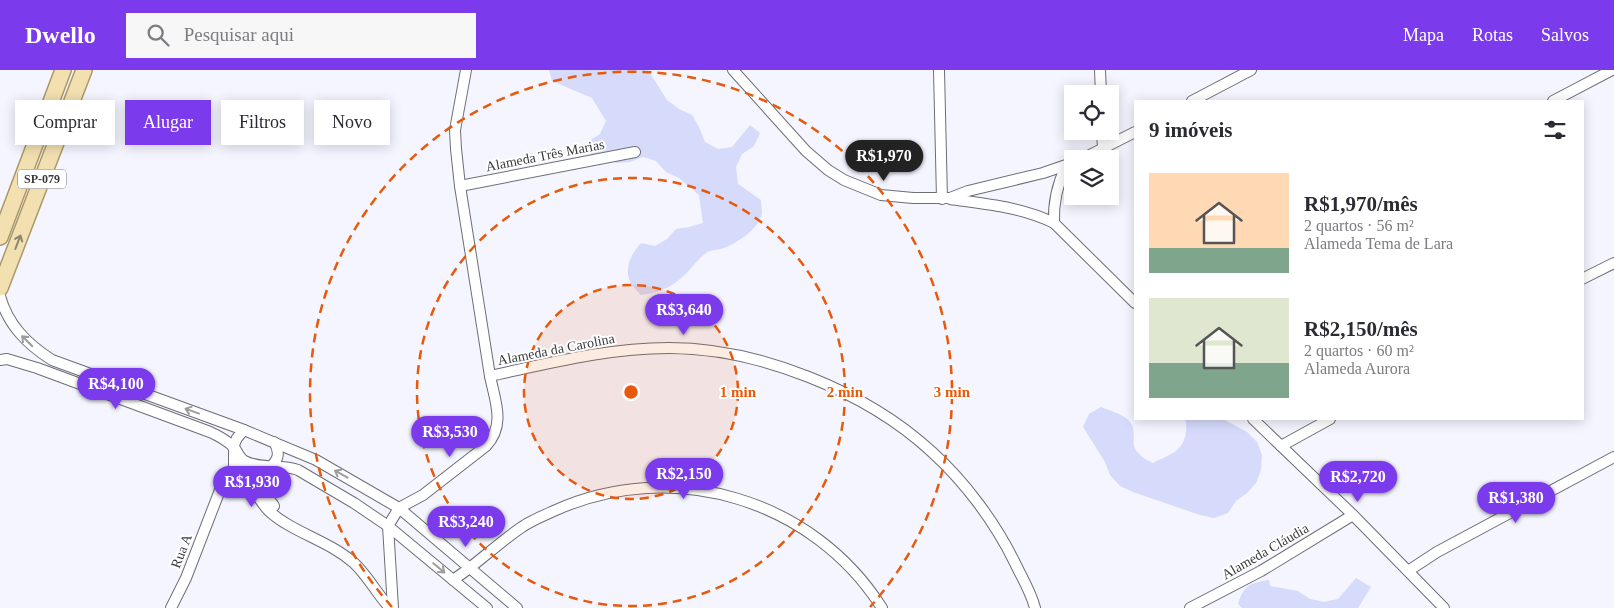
<!DOCTYPE html>
<html lang="pt">
<meta charset="utf-8">
<style>
:root{--surface:#fff;--page:#f7f7f7;--text:#2b2b33;--muted:#7c7c81;--accent:#7c3aed}
body{margin:0;font-family:"Times New Roman",serif;background:var(--page);color:var(--text);height:100vh;display:flex;flex-direction:column;font-size:19px;white-space:nowrap}
*{box-sizing:border-box;margin:0}
p{font-size:16px;color:var(--muted)}
.icon{flex:none;width:28px;height:28px;fill:none;stroke:currentColor;stroke-width:2;stroke-linecap:round;stroke-linejoin:round}
.map{position:relative;flex:1;overflow:hidden}
.side{position:absolute;left:1134px;top:30px;width:450px;height:320px;display:flex;flex-direction:column;background:var(--surface);border-radius:0px;box-shadow:0 2px 12px #0003}
.side>*{flex:none}
.top-card{position:absolute;left:15px;top:30px;width:475px;height:45px;display:flex;gap:10px}
.fabs{position:absolute;left:1064px;top:15px;display:grid;gap:10px}
.fabs a{display:grid;place-items:center;width:55px;height:55px;border-radius:0px;background:var(--surface);box-shadow:0 2px 12px #0003;font-size:25px}
.price{position:absolute;translate:-50% -42px;padding:0 11px;border-radius:18px;background:var(--accent);color:#fff;font-size:16px;line-height:32px;filter:drop-shadow(0 1px 2px #0008)}
.price::after{content:'';position:absolute;left:50%;top:30px;width:15px;height:11px;margin-left:-8px;background:inherit;clip-path:polygon(0 0,100% 0,50% 100%)}
.price.active{background:#222;color:#fff}
ul{padding:0;list-style:none}
li{display:flex;align-items:center;gap:15px;height:125px;padding:0 15px}
li span{display:grid;place-items:center;flex:none;width:140px;height:100px;border-radius:0px;color:#555}
li>.icon{margin-inline-start:auto}
span .icon{width:60px;height:60px;fill:#fffc;stroke-width:1}
li b{font-size:21px}
h2{display:flex;justify-content:space-between;align-items:center;height:60px;padding:0 15px;font-size:21px}
.chip{padding:0 18px;border-radius:0px;background:var(--surface);box-shadow:0 2px 12px #0003;font-size:18px;line-height:45px}
.chip.active{background:var(--accent);color:#fff}
header{display:flex;align-items:center;gap:30px;box-sizing:border-box;height:70px;padding:0 25px;background:var(--accent);color:#fff}
header strong{font-size:24px}
nav{display:flex;gap:28px;margin-inline-start:auto;font-size:18px}
.search{width:350px;height:45px;background:var(--page);display:flex;align-items:center;gap:12px;box-sizing:border-box;padding:0 18px;border-radius:0px;color:var(--muted);font-size:19px}
.map>svg:first-child{display:block}
</style>
<header>
<strong>Dwello</strong>
<div class="search"><svg class="icon" aria-label="search" viewBox="0 0 24 24"><circle cx="10" cy="10" r="6"/><path d="M15 15l6 6"/></svg>Pesquisar aqui</div>
<nav><a>Mapa</a><a>Rotas</a><a>Salvos</a></nav>
</header>
<div class="map">
<svg width="1614" height="538" viewBox="0 0 1614 538">
<rect width="100%" height="100%" fill="#f4f5ff"/>
<!-- green -->
<g fill="#d6dafb">
<path d="M549 0H648L667 30 679 39 692 45 699 57 705 72 718 79 732 77 750 55 760 63 754 76 742 84 736 97 738 114 761 130C761 134 762 138 762 142 761 158 735 175 721 179 716 180 710 180 706 183 700 187 695 194 690 199 676 215 662 223 641 225 637 221 631 215 629 209 625 196 632 183 641 173L655 176 667 169 676 159 689 157 703 153 699 125 679 108 666 102 656 91 643 87 630 92 617 93 590 85 589 71 600 64 606 51 592 28 552 11Z"/>
<path d="M1101 337C1108 340 1120 343 1127 349 1144 364 1119 377 1153 393 1160 389 1174 384 1178 379 1186 372 1188 358 1185 349H1223L1247 362 1257 372 1262 385 1261 400 1256 413 1247 423 1236 431 1228 443 1214 448 1200 445 1133 422 1120 416 1110 405 1105 392 1083 357 1089 344Z"/>
<path d="M1356 508 1371 517 1358 538H1242L1238 534C1244 515 1250 513 1269 510L1270 516 1298 521 1310 529 1324 532 1338 529Z"/>
</g>
<g fill="none" stroke-linecap="round" stroke-linejoin="round">
<!-- street casing -->
<g stroke="#6d6e76" stroke-width="12">
<g id="street">
<path d="M466 0 455 60 456 79 460 116 490 306C550 293 608 278 669 278 758 278 866 321 932 382 965 412 995 452 1015 493 1022 508 1031 522 1035 538"/>
<path d="M733 0 806 81 828 100 844 110 881 125 913 128H950L968 121 1043 103 1072 93"/>
<path d="M939 0 942 129"/>
<path d="M1100 0 1101 24"/>
<path d="M1192 31 1251 0"/>
<path d="M1553 31 1612 0"/>
<path d="M1102 61 1103 79"/>
<path d="M1082 89 1135 62"/>
<path d="M460 116 635 82"/>
<path d="M950 129C985 134 1022 137 1054 153L1135 233"/>
<path d="M1054 153C1053 132 1057 115 1066 96"/>
<path d="M1582 209 1614 193"/>
<path d="M0 226C8 255 27 274 52 290L244 360 316 390 399 438 517 538"/>
<path d="M0 290 7 289 37 298 210 362C219 366 227 371 234 377 237 381 239 387 243 390 256 399 282 394 298 400L354 433 388 456 487 538"/>
<path d="M1253 349 1353 445 1444 538"/>
<path d="M244 360 237 368 233 377C242 396 255 427 269 441 293 463 328 470 354 493 368 506 377 524 390 538"/>
<path d="M1281 376 1330 349"/>
<path d="M220 420 254 405"/>
<path d="M274 436C270 430 263 422 262 415 259 397 288 395 274 372"/>
<path d="M1408 501 1437 482 1614 387"/>
<path d="M453 510C477 494 498 473 522 457 532 450 545 445 556 440 673 388 813 429 882 538"/>
<path d="M171 538 186 508 220 420 234 397V383"/>
<path d="M393 538 388 456 399 438 423 425 486 376C506 355 495 331 490 306"/>
<path d="M1190 538 1261 501 1353 445"/>
</g>
</g>
<!-- primary casing -->
<g stroke="#ac9867" stroke-width="18">
<g id="primary">
<path d="M0 167 63 0"/>
<path d="M0 218 84 0"/>
</g>
</g>
<!-- street -->
<use href="#street" stroke="#fff" stroke-width="10"/>
<!-- primary -->
<use href="#primary" stroke="#f2e0b1" stroke-width="15"/>
</g>
<!-- one-way arrows -->
<defs><path id="oneway-shaft" d="M-6 0H5M1.5-3L5.5 0L1.5 3" fill="none" stroke-width="1.6" stroke-linecap="round" stroke-linejoin="round" transform="scale(1.25)"/></defs>
<use stroke="#8d8572" href="#oneway-shaft" transform="translate(18 172) rotate(-69)"/>
<g stroke="#9c9c9e">
<use href="#oneway-shaft" transform="translate(27 271) rotate(-135)"/>
<use href="#oneway-shaft" transform="translate(192 341) rotate(-160)"/>
<use href="#oneway-shaft" transform="translate(341 404) rotate(-151)"/>
<use href="#oneway-shaft" transform="translate(439 498) rotate(40)"/>
</g>
<!-- distance rings -->
<circle cx="631" cy="322" r="107" fill="#e8590c" fill-opacity=".12"/>
<g fill="none" stroke="#e8590c" stroke-width="2.5" stroke-dasharray="9 6">
<circle cx="631" cy="322" r="107"/>
<circle cx="631" cy="322" r="214"/>
<path d="M392 537A321 321 0 1 1 870 537"/>
</g>
<g text-anchor="middle" stroke-width="4" stroke-linejoin="round" paint-order="stroke">
<!-- shield labels -->
<rect fill="#fff" stroke="#757578" stroke-width="1" x="18" y="99.5" width="48" height="19" rx="4"/>
<g font-size="12" font-weight="bold" fill="#3a3a3e">
<text x="42" y="113">SP-079</text>
</g>
<!-- street labels -->
<g font-size="14" fill="#3a3a3e" stroke="#fff">
<text transform="translate(545 85) rotate(-11)" y="5">Alameda Três Marias</text>
<text transform="translate(556 279) rotate(-11)" y="5">Alameda da Carolina</text>
<text transform="translate(181 481) rotate(-69)" y="5">Rua A</text>
<text transform="translate(1265 481) rotate(-30)" y="5">Alameda Cláudia</text>
</g>
</g>
<circle cx="631" cy="322" r="8" fill="#e8590c" stroke="#fff" stroke-width="2.5"/>
<g font-size="15" text-anchor="middle" font-weight="bold" fill="#e8590c" stroke="#fff" stroke-width="4" stroke-linejoin="round" paint-order="stroke">
<text x="738" y="327">1 min</text>
<text x="845" y="327">2 min</text>
<text x="952" y="327">3 min</text>
</g>
</svg>
<div class="fabs">
<a><svg class="icon" aria-label="locate" viewBox="0 0 24 24"><circle cx="12" cy="12" r="6"/><path d="M12 2v4M12 18v4M2 12h4M18 12h4"/></svg></a>
<a><svg class="icon" aria-label="layers" viewBox="0 0 24 24"><path d="M12 4l9 5-9 5-9-5zM3 14l9 5 9-5"/></svg></a>
</div>
<b class="price active" style="left:884px;top:112px">R$1,970</b>
<b class="price" style="left:684px;top:266px">R$3,640</b>
<b class="price" style="left:116px;top:340px">R$4,100</b>
<b class="price" style="left:450px;top:388px">R$3,530</b>
<b class="price" style="left:684px;top:430px">R$2,150</b>
<b class="price" style="left:1358px;top:433px">R$2,720</b>
<b class="price" style="left:252px;top:438px">R$1,930</b>
<b class="price" style="left:1516px;top:454px">R$1,380</b>
<b class="price" style="left:466px;top:478px">R$3,240</b>
<div class="top-card">
<a class="chip">Comprar</a>
<a class="chip active">Alugar</a>
<a class="chip">Filtros</a>
<a class="chip">Novo</a>
</div>
<section class="side">
<h2>9 imóveis<svg class="icon" aria-label="filters" viewBox="0 0 24 24"><path d="M4 7h16M4 17h16"/><circle cx="9" cy="7" r="2"/><circle cx="15" cy="17" r="2"/></svg></h2>
<ul>
<li><span style="background:linear-gradient(#ffd9b3 75%,#7fa58c 0)"><svg class="icon" aria-label="home" viewBox="0 0 24 24"><path d="M3 11l9-7 9 7M6 9v11h12V9"/></svg></span><div><b>R$1,970/mês</b><p>2 quartos · 56 m²</p><p>Alameda Tema de Lara</p></div></li>
<li><span style="background:linear-gradient(#dfe7d0 65%,#7fa58c 0)"><svg class="icon" aria-label="home" viewBox="0 0 24 24"><path d="M3 11l9-7 9 7M6 9v11h12V9"/></svg></span><div><b>R$2,150/mês</b><p>2 quartos · 60 m²</p><p>Alameda Aurora</p></div></li>
</ul>
</section>
</div>
